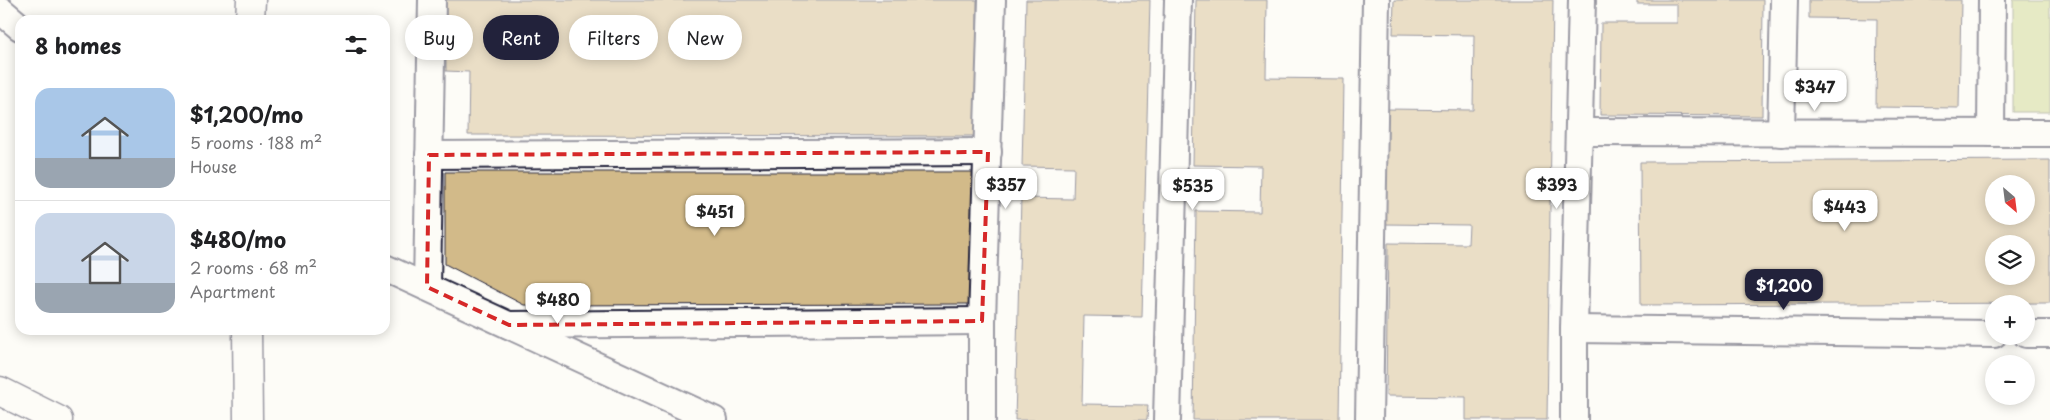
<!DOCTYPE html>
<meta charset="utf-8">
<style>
:root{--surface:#fff;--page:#f6f6f6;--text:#202124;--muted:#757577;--line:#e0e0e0;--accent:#22223b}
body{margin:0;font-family:"Playpen Sans",sans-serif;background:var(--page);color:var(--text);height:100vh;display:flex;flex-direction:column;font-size:19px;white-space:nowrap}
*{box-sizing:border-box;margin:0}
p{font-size:16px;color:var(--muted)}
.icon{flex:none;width:28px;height:28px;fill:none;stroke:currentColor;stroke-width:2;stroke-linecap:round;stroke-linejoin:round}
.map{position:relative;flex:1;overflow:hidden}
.panel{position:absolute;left:15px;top:15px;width:375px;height:320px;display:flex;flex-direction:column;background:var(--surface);border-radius:15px;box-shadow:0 2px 12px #0003}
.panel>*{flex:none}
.top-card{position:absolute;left:405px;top:15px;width:475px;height:45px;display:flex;gap:10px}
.needle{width:32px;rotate:152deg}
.controls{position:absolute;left:1985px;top:175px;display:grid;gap:10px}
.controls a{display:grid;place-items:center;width:50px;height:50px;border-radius:50%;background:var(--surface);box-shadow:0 2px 12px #0003;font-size:25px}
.price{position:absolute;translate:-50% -42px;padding:0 11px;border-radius:10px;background:#fff;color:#222;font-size:16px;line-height:32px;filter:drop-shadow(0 1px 2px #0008)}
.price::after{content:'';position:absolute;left:50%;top:30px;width:15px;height:11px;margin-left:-8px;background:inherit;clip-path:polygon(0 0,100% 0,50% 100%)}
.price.current{background:var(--accent);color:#fff}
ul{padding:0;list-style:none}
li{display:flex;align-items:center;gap:15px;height:125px;padding:0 20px}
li+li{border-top:1px solid var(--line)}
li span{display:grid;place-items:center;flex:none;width:140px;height:100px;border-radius:15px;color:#555}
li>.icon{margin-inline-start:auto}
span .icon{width:60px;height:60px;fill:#fffc;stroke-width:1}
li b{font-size:21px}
h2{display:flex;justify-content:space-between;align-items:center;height:60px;padding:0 20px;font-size:21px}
.pill{padding:0 18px;border-radius:22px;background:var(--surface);box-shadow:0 2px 12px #0003;font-size:18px;line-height:45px}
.pill.current{background:var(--accent);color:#fff}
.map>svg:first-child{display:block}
</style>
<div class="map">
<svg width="2050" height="420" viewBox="0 0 2050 420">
<rect width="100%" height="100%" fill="#fdfcf7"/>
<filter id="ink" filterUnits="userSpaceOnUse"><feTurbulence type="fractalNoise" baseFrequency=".02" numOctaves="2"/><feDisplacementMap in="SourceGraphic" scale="10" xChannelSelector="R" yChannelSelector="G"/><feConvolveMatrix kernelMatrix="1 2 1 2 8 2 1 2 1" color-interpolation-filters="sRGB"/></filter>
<g filter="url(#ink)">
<!-- green -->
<rect fill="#c9d487" stroke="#767b61" x="2013" y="0" width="37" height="112"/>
<!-- building -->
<g fill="#d2ba89" stroke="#22223b" fill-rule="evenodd">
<path d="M446 0H977V136L468 135 469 72 446 71Z"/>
<path d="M1026 0H1150L1142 317 1084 316 1082 404 1148 405 1147 420H1015L1021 198 1073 199 1074 167 1022 166Z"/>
<path d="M1196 0H1267L1266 78 1344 79 1339 420H1193L1196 211 1260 212 1261 166 1193 165Z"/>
<path d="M1394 0H1553L1547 420H1466V397L1386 396 1388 243 1468 244 1469 225 1383 224 1385 109 1473 110 1474 35 1393 34Z"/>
<path d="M1637 0H1763L1762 116 1600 115 1601 23H1677V4H1637Z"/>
<path d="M1809 0H1961L1959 108 1876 107 1877 19 1809 18Z"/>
<path d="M2050 160V303L1641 305 1640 162ZM1994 184H2026V216H1994ZM1994 244H2026V276H1994Z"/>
<path d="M445 172H975L974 304 524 305 445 264Z"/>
</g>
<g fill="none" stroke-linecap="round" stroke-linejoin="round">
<!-- minor casing -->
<g stroke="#22223b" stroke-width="30">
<g id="minor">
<path d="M0 10 20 27"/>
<path d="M1579 132 2050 133"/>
<path d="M1781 133 1784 0"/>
<path d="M1991 133 1992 0"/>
<path d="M429 155 988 152"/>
<path d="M385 268 714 420"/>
<path d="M427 287 432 0"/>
<path d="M509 325 982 321"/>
<path d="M1574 329 1994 334"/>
<path d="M2026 334H2050"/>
<path d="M982 420V321L992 0"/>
<path d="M1167 420 1178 0"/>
<path d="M1369 420 1376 0"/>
<path d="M1574 420V329L1582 0"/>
</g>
</g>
<!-- tertiary casing -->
<g stroke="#22223b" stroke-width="31">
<g id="tertiary">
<path d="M250 20 251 0"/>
<path d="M247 330 248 420"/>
<path d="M0 391 58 420"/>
</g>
</g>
<!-- minor -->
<use href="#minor" stroke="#fdfcf7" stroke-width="26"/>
<!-- tertiary -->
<use href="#tertiary" stroke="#fdfcf7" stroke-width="28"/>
</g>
</g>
<!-- marked area -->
<path d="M0 0H2050V420H0ZM988 152 982 321 509 325 427 287 429 155Z" fill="#fdfcf7" fill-opacity=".55" fill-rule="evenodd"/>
<path fill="none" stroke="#d62828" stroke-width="4" stroke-dasharray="10 6" stroke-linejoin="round" d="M988 152 982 321 509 325 427 287 429 155Z"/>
</svg>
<div class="controls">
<a><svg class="needle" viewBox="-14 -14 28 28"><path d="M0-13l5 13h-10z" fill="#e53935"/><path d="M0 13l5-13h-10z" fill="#757577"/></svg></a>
<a><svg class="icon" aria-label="layers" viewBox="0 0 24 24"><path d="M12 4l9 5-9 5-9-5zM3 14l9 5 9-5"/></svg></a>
<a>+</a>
<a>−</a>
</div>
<b class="price" style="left:1815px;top:112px">$347</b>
<b class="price" style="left:1006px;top:210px">$357</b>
<b class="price" style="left:1557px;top:210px">$393</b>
<b class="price" style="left:1193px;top:211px">$535</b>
<b class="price" style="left:1845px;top:232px">$443</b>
<b class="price" style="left:715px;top:237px">$451</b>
<b class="price current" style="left:1784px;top:311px">$1,200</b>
<b class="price" style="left:558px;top:325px">$480</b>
<div class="top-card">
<a class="pill">Buy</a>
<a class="pill current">Rent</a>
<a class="pill">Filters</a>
<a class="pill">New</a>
</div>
<section class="panel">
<h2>8 homes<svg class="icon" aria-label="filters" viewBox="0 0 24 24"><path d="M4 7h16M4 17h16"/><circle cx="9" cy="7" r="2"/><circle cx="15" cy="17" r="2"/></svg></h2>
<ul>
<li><span style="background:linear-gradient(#a9c7e8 70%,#9aa5b1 0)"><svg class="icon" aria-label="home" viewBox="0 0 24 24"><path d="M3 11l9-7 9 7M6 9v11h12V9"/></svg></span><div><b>$1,200/mo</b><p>5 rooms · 188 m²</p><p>House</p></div></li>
<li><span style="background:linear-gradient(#c9d6e8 70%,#9aa5b1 0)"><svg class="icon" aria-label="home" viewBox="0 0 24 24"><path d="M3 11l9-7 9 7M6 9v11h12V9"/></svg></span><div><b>$480/mo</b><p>2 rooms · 68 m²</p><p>Apartment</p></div></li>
</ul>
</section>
</div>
